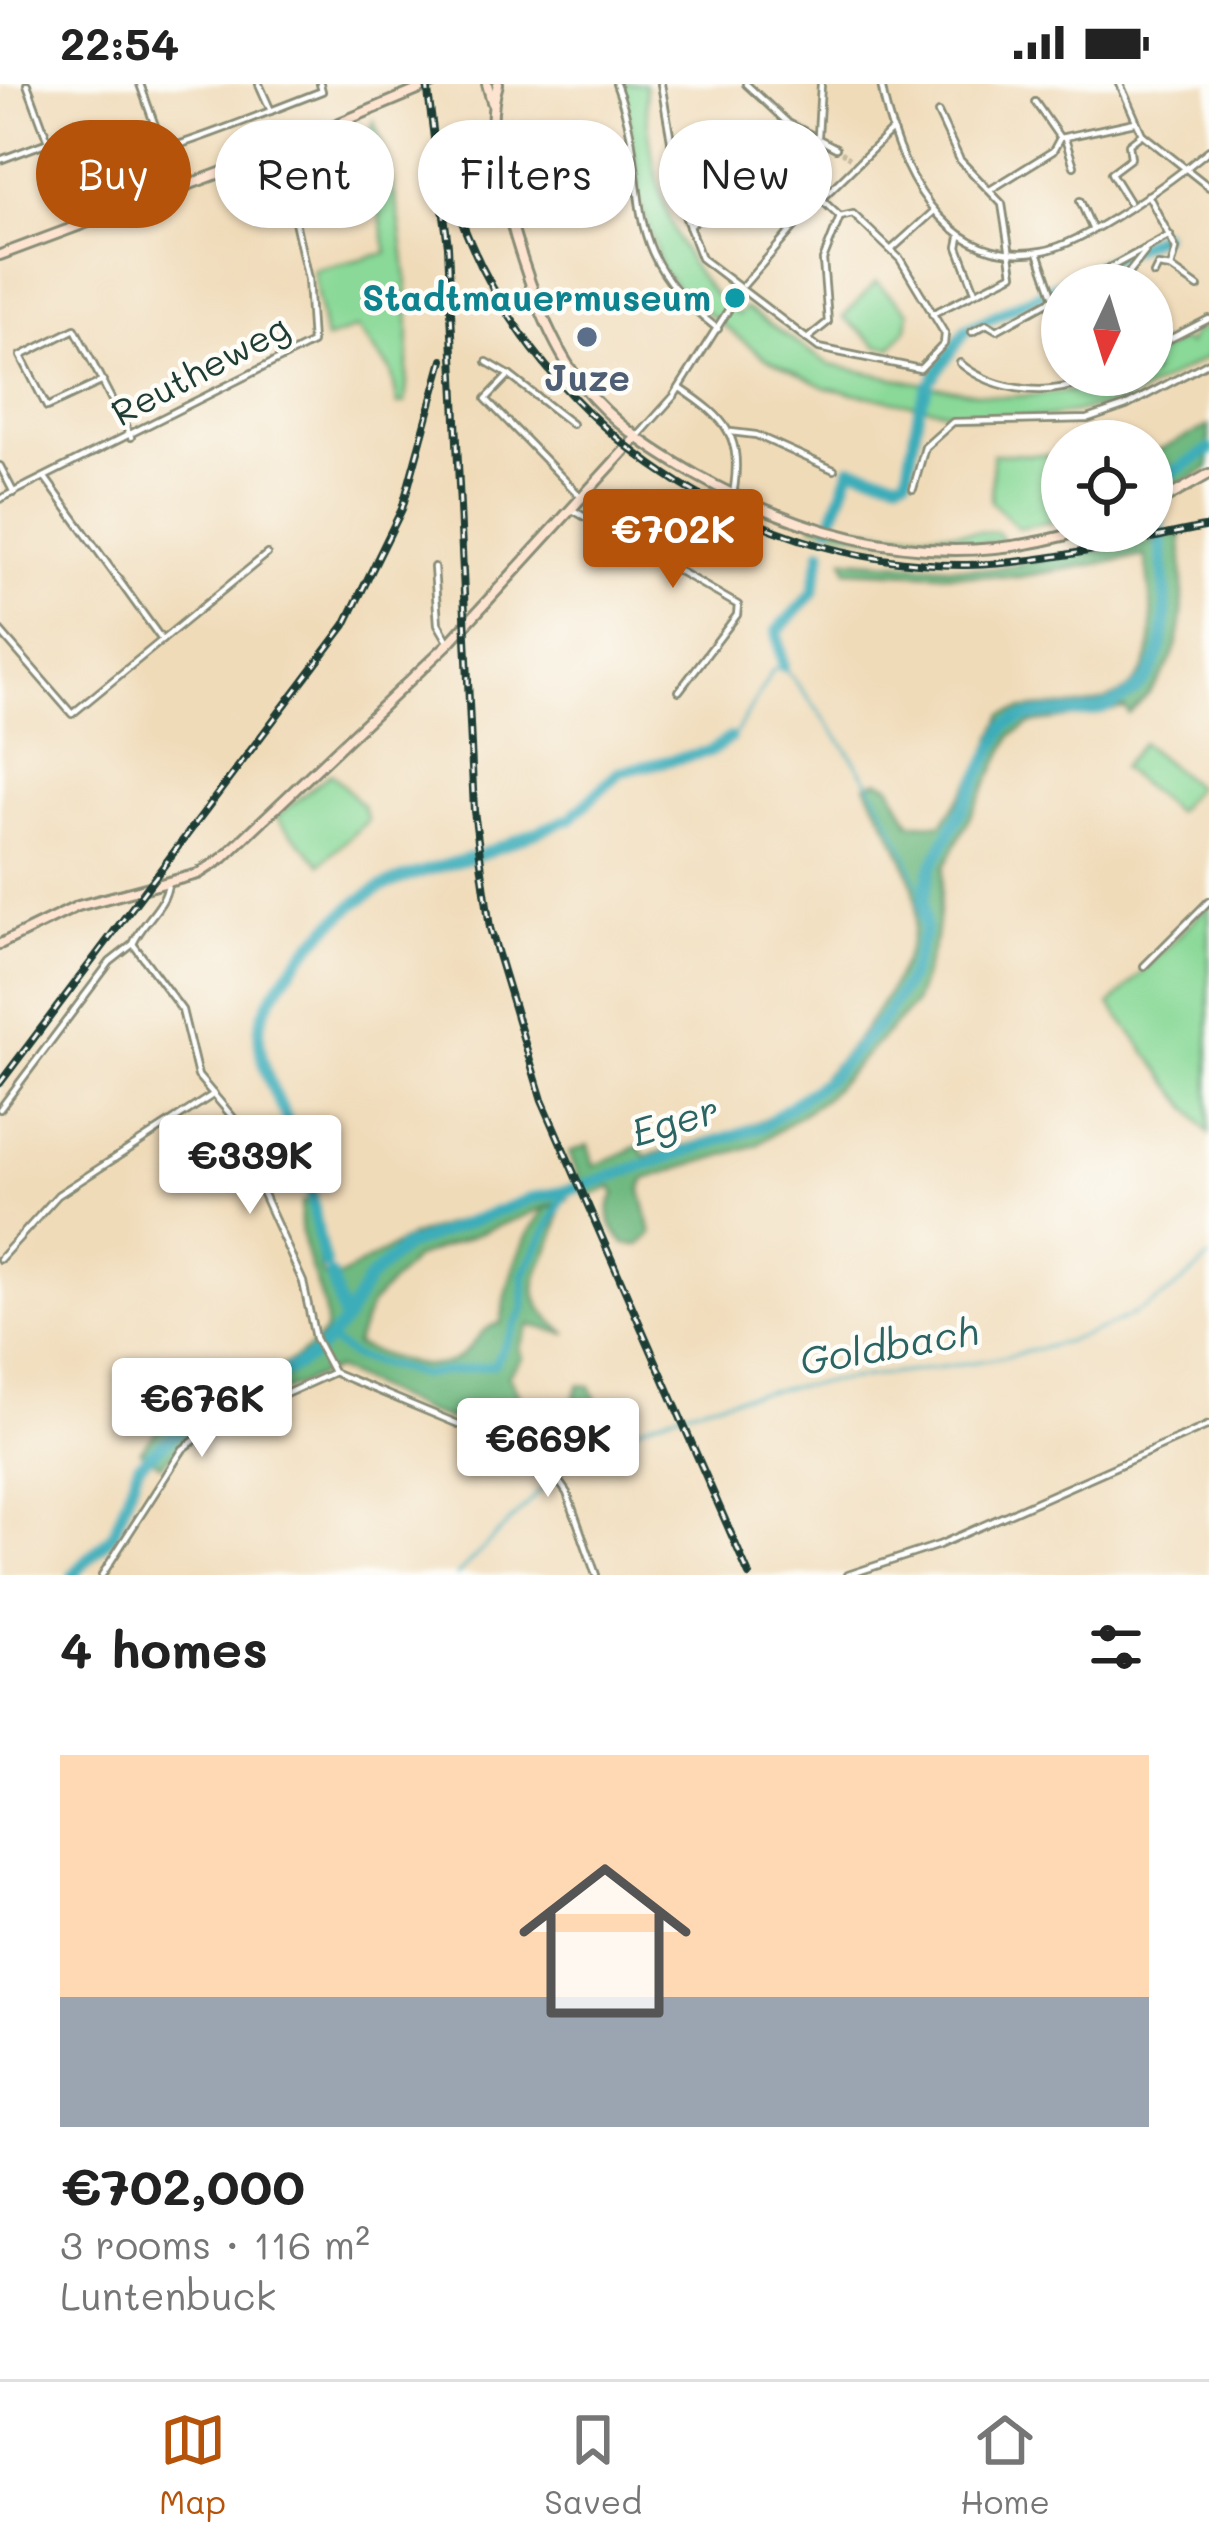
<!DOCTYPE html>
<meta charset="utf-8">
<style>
:root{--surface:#fff;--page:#f6f6f6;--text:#222;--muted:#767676;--line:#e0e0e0;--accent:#b45309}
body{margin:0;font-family:Mali,sans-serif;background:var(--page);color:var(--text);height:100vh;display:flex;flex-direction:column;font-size:45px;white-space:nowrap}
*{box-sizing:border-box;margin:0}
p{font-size:39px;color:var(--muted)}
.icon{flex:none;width:66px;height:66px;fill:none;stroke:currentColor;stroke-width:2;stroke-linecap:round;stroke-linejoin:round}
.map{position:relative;height:1491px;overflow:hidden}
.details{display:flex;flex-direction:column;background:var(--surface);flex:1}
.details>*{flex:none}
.top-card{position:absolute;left:36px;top:36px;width:1137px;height:108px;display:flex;gap:24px}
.needle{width:78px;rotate:184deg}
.tools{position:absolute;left:1041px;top:180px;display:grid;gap:24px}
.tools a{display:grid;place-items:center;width:132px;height:132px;border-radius:50%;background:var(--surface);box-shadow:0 3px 9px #0004;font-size:60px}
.price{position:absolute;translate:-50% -102px;padding:0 27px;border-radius:12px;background:#fff;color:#222;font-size:39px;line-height:78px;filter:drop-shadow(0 3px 6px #0008)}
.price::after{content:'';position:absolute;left:50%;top:72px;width:36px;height:27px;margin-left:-18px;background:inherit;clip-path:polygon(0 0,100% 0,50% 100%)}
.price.active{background:var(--accent);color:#fff}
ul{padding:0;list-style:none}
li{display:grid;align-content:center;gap:24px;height:636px;padding:0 60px}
li span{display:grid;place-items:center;height:372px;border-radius:0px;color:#555}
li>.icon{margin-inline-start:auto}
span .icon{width:216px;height:216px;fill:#fffc;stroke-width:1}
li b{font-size:51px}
h2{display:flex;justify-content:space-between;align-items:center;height:144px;padding:0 60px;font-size:51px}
.chip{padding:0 42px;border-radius:54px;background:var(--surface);box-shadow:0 3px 9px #0004;font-size:42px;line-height:108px}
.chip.active{background:var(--accent);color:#fff}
.status{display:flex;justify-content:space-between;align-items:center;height:84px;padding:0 60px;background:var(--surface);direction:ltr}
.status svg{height:33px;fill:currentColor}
.dock{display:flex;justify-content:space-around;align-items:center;height:168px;border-top:3px solid var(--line);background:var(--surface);font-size:33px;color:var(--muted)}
.dock a{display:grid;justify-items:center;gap:6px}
.dock .active{color:var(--accent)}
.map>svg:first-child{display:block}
</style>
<div class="status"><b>22:54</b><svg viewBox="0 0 49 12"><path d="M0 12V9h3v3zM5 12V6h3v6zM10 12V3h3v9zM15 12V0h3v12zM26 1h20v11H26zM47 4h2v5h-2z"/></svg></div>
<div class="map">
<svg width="1209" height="1491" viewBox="0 0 1209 1491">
<rect width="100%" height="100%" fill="#fdfcf7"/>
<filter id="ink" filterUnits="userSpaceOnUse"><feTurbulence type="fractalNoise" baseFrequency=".00833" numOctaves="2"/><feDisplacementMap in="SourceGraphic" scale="24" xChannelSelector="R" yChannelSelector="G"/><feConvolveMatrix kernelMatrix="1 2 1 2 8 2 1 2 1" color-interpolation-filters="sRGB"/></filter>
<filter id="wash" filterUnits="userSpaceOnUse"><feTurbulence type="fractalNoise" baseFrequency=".004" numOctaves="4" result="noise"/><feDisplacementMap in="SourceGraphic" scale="48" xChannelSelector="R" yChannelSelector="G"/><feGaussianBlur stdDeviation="2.7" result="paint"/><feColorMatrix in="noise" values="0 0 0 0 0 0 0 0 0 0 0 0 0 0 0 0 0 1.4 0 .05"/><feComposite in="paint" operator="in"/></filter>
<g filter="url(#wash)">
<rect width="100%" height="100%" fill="#f0dbb9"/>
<!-- green -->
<g fill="#8ad998" stroke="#548b66" stroke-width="3">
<path d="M624 0H645C649 86 669 181 738 231L745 224 830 281 934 302 1002 313 1038 311 1077 306 1123 291H1152V273L1181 256 1188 261 1192 250 1209 242V272L1123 319 1047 333 974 332 827 304 764 273 680 208 662 185 638 111Z"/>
<path d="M374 37C405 123 415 229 405 319L398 320 391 287 357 244 325 256 313 186 387 169 366 59Z"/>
<path d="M876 198 909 228 907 244 892 263 878 262 843 233Z"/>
<path d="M993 370 1047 371 1062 387V436L1018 444 991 417Z"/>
<path d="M815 435 890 448H997L1003 457C935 464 878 455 812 441Z"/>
<path d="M1142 659 1196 703 1175 728 1121 684Z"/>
<path d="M331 689 362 721 368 736 321 780 276 733Z"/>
<path d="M1209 821V1050L1110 921Z"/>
</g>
<!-- forest -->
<g fill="#6fb980" stroke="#477b5a" stroke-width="3">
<path d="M1209 342V384L1152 415V370Z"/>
<path d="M1181 451C1184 531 1191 573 1129 630L1125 624 1030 640 1012 651 944 783 936 855 914 920 824 1015 757 1061 645 1095 641 1106 652 1150 640 1161 625 1160C611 1145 602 1129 616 1110L612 1103 587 1113 569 1068 588 1061 594 1082 639 1062 645 1072C685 1062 730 1051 768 1033 831 1002 919 892 916 820 915 789 881 729 866 701L878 696 890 701 910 739 942 740 980 683 1003 631C1026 621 1052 624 1077 622 1170 613 1154 541 1145 472L1018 493 847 486 844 475 989 485Z"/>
<path d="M564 1103 568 1115 415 1174 371 1220 355 1261C388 1271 434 1298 465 1268 480 1253 480 1245 501 1239 508 1193 518 1161 546 1123H560C557 1182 501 1202 568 1250L530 1241 519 1264 522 1274 508 1291 521 1315 517 1350 530 1360 551 1362C577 1336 567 1327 579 1301L590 1302 600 1326 599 1352 557 1384 494 1349 426 1328 335 1285 208 1339 161 1381 140 1367C156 1348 178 1321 203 1312 245 1297 290 1288 324 1249 335 1220 293 1168 302 1118L311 1116C328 1143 311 1167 324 1193L337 1194 412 1152Z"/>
</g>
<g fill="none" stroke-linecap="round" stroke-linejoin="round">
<!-- stream -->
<g stroke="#3dadb9" stroke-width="3">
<path d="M1003 225 1019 216"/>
<path d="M736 649 773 586 783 582C842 655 896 725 923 817"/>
<path d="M568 1382C750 1249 1056 1336 1209 1174"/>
<path d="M457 1491 548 1399"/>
</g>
<!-- canal -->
<path stroke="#3dadb9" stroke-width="8" d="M330 1257 354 1273 423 1291 494 1281 524 1225V1190L567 1107"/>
<!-- river -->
<g stroke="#3dadb9" stroke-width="12">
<path d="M934 292 966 246 1162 150"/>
<path d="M830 441 851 384 899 395 907 392 919 324 929 300"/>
<path d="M783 582 777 547 813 509 822 467"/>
<path d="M482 770 571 734 619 688 711 667 730 654"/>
<path d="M326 1181C314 1145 315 1113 306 1081 293 1037 261 999 259 951 258 910 336 829 371 809 401 791 442 783 476 772"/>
<path d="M331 1191 344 1237"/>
<path d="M73 1491 114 1449 139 1380 219 1314 275 1294 313 1272 345 1238 368 1196 404 1163 532 1114 567 1107 765 1041 829 994 884 935 909 894 925 847 923 817 931 784 1006 641C1037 622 1073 635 1106 623 1199 588 1154 481 1159 408L1170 390 1209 366"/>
</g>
</g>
</g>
<g filter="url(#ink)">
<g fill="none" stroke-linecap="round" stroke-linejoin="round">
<!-- street-tunnel -->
<path stroke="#c6bb9e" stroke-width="4.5" stroke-dasharray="4.5 2" stroke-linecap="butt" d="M836 64 850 74"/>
<!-- street casing -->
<g stroke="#888c76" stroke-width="10">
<g id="street">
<path d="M27 0 48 57"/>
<path d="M140 0 177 103"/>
<path d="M259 0 271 27"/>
<path d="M616 0C656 104 609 161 718 245"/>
<path d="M661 0 684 129 701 174 819 264 920 285 944 260 945 250 900 175 853 130 840 133"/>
<path d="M746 0 788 39 836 64"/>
<path d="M881 0C896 82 943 185 1042 167 1085 160 1175 94 1209 66"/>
<path d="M1120 0 1142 50 1209 103"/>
<path d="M1035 18 1060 54"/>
<path d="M818 52 821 0"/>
<path d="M1060 54 1135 38"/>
<path d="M1065 55 1074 82"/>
<path d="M671 57 692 52 753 84 802 134"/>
<path d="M0 76 48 58 60 91C152 76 236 40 322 7L320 0"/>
<path d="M990 106 1053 67 1060 54"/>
<path d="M681 111 729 69"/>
<path d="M1148 111 1176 165 1171 184 1158 182 1154 190"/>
<path d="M1080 117 1092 144"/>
<path d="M1129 118 1111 89 1131 74 1129 60 1142 50"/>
<path d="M689 143 753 84"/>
<path d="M960 153 958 163 975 207"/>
<path d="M892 165 933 128"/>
<path d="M1038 168 1054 214"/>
<path d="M1171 184 1198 203"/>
<path d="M744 201 802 134 893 45"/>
<path d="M1078 201 1170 151"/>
<path d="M1119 201 1145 168"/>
<path d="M1050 217 1062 236"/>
<path d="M932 230 1013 190 1002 120 960 76 938 29"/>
<path d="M972 248 987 240 997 246 1062 210"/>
<path d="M807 255 828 238 823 176 840 133 822 116"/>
<path d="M1152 264 1209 235"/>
<path d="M487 278 509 291"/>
<path d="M960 279C993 308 1058 316 1095 291"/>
<path d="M103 297 47 323 21 272 75 245 131 353"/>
<path d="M680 304C728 336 743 353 733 411"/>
<path d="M572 340 509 291 486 315 581 413"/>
<path d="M731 348 756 351 834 386"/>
<path d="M639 351 674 312 732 220"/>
<path d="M0 382 14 409"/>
<path d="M46 395 162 556"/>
<path d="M913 405 925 363 953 338 1088 335 1126 322 1209 278"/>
<path d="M0 415 312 259 308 195 279 66"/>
<path d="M571 425 738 521 737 531 679 607"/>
<path d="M434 483 438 540 449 559"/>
<path d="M0 547 72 630 267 470"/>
<path d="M168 799C166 823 143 836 133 860L182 926 198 992 241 1043 263 1110 303 1198 315 1254 333 1288 487 1352 551 1386 567 1409 596 1491"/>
<path d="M1144 882 1209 817"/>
<path d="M0 1025 110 878 133 860"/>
<path d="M0 1175 58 1111 214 1010"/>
<path d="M102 1491 183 1365 212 1343 332 1289"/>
<path d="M848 1491 939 1461 1209 1341"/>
</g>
</g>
<!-- secondary casing -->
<g stroke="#888c76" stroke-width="14">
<g id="secondary">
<path d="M487 0 492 18"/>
<path d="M498 0C483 49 502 104 515 152 530 202 550 260 582 301 614 341 653 366 696 391 816 459 947 488 1081 447"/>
<path d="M0 171 228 86 432 0"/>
<path d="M1152 422 1209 390"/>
<path d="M0 860 78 822 198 790 223 774 449 559 635 355"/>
</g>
</g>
<!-- street -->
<use href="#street" stroke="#fff" stroke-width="4.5"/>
<!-- secondary -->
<use href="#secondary" stroke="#fde4d1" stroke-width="8"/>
<!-- rail casing -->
<g stroke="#1f3d34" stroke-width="8">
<g id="rail">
<path d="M427 0 448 162 474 727 490 844 542 1016 749 1491"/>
<path d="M454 116C527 334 738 483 967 481 1049 479 1129 458 1209 442"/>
<path d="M0 999 345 541 402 425 443 276"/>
</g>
</g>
<!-- rail -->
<use href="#rail" stroke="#fdfcf7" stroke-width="3" stroke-dasharray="9" stroke-linecap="butt"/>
</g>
</g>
<!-- markers -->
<circle fill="#0f9aa8" stroke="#fdfcf7" stroke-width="4.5" cx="735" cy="214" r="12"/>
<circle fill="#5c6f8a" stroke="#fdfcf7" stroke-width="4.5" cx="587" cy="253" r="12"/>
<g text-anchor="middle" stroke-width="9" stroke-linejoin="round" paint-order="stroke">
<!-- culture labels -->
<g font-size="36" font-weight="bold" fill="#0d838f" stroke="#fdfcf7" text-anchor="end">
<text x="711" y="227">Stadtmauermuseum</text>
</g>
<!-- street labels -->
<g font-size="36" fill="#1f3d34" stroke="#fdfcf7">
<text transform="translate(200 286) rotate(-28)" y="13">Reutheweg</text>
</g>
<!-- service labels -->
<g font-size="36" font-weight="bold" fill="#4e5e75" stroke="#fdfcf7">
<text x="587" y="307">Juze</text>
</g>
<!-- water labels -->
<g font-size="39" font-style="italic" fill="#2a6463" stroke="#fdfcf7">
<text transform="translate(675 1037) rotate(-17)" y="14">Eger</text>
<text transform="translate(889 1262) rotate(-10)" y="14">Goldbach</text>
</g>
</g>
</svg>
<div class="tools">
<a><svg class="needle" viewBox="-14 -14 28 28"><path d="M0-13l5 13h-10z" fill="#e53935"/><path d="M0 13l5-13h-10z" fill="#767676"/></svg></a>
<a><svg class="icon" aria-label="locate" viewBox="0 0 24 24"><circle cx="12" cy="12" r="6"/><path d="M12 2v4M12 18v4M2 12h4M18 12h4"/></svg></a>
</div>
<b class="price active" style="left:673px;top:507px">€702K</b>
<b class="price" style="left:250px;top:1133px">€339K</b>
<b class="price" style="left:202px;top:1376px">€676K</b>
<b class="price" style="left:548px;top:1416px">€669K</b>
<div class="top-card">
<a class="chip active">Buy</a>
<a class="chip">Rent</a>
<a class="chip">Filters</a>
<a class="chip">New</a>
</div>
</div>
<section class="details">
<h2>4 homes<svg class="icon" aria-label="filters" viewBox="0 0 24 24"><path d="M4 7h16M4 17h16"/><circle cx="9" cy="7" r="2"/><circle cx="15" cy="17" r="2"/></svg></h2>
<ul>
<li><span style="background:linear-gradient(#ffd9b3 65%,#9aa5b1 0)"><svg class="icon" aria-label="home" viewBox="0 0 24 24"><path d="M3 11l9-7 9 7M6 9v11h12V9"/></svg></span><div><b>€702,000</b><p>3 rooms · 116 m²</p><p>Luntenbuck</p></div></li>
</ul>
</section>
<nav class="dock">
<a class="active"><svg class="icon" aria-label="map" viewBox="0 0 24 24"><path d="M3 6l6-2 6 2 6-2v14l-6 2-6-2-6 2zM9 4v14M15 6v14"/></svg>Map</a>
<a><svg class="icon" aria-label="saved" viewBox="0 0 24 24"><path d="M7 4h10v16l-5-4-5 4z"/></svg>Saved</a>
<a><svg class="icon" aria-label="home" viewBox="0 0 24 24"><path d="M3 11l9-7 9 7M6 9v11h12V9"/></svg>Home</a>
</nav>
